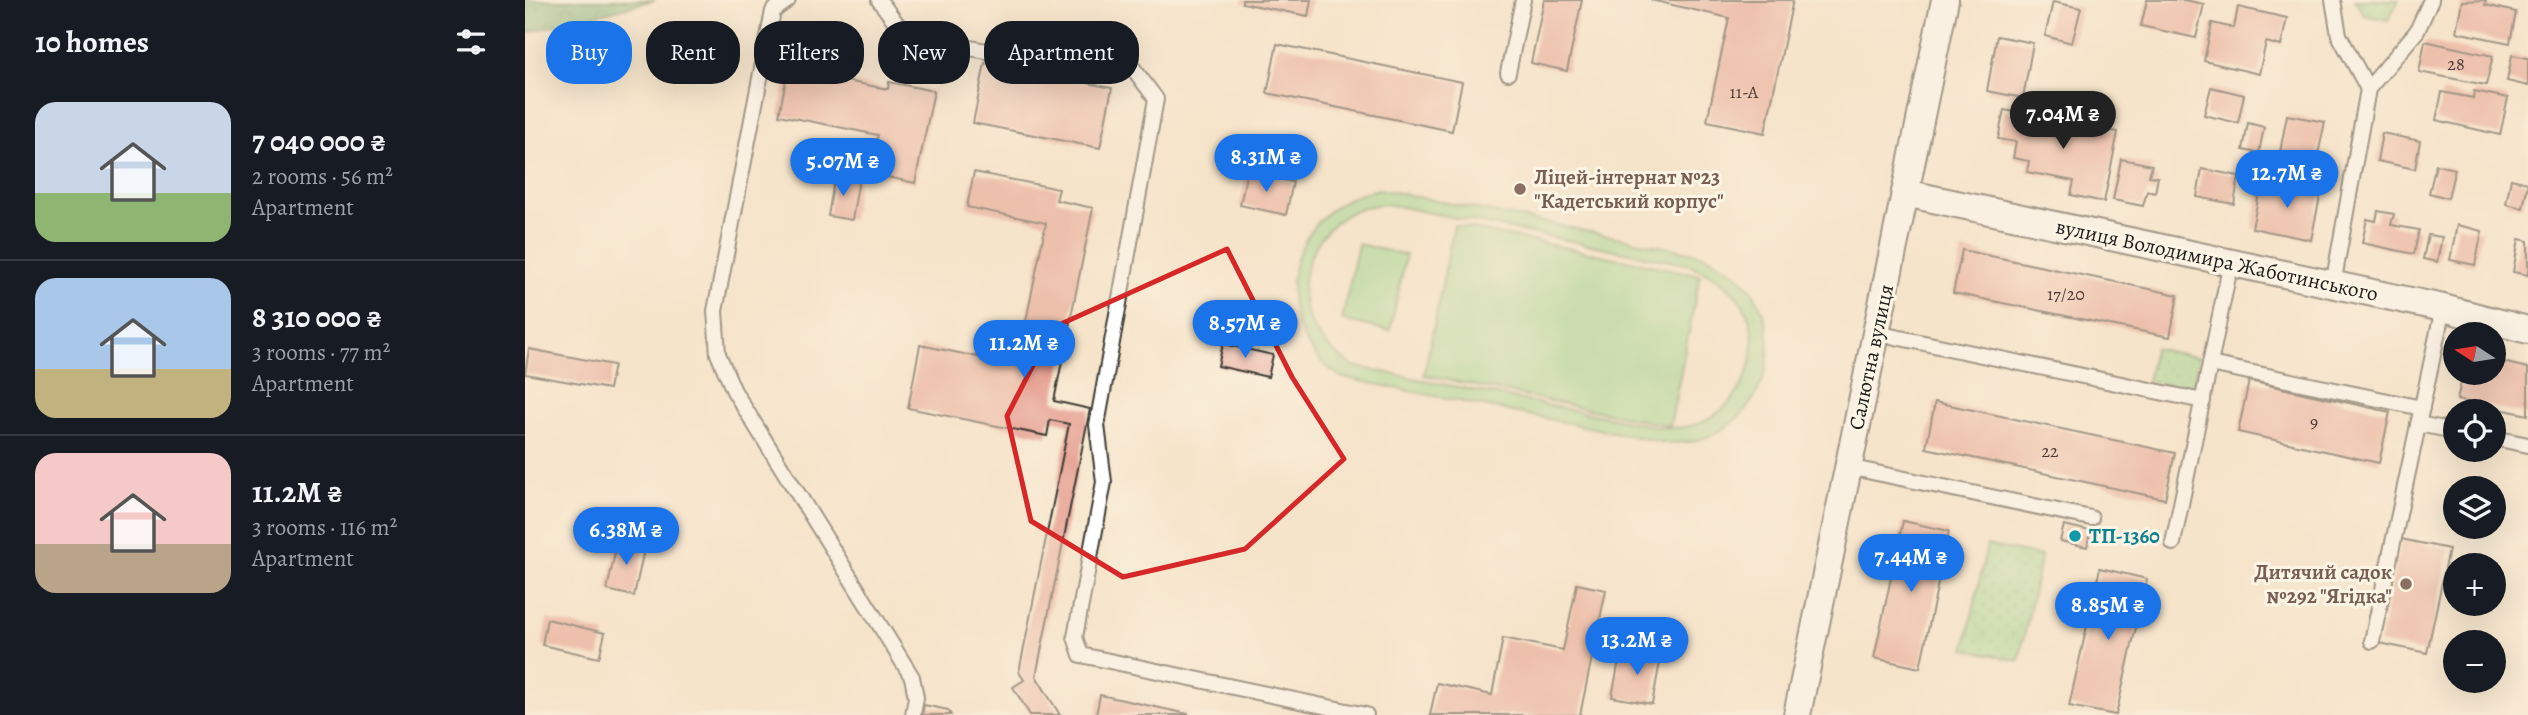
<!DOCTYPE html>
<meta charset="utf-8">
<style>
:root{--surface:#171b24;--page:#242831;--text:#f1f3f6;--muted:#9ea1a6;--line:#363941;--accent:#1a73e8}
body{margin:0;font-family:Alegreya,serif;background:var(--page);color:var(--text);height:100vh;display:flex;flex-direction:column;font-size:26px;white-space:nowrap}
*{box-sizing:border-box;margin:0}
p{font-size:23px;color:var(--muted)}
.icon{flex:none;width:38px;height:38px;fill:none;stroke:currentColor;stroke-width:2;stroke-linecap:round;stroke-linejoin:round}
.map{position:relative;flex:1;overflow:hidden}
.drawer{display:flex;flex-direction:column;background:var(--surface);width:525px}
.drawer>*{flex:none}
.hud{position:absolute;left:21px;top:21px;width:665px;height:63px;display:flex;gap:14px}
.needle{width:46px;rotate:282deg}
.fabs{position:absolute;left:1918px;top:322px;display:grid;gap:14px}
.fabs a{display:grid;place-items:center;width:63px;height:63px;border-radius:50%;background:var(--surface);box-shadow:0 7px 28px #0002;font-size:35px}
.price{position:absolute;translate:-50% -60px;padding:0 16px;border-radius:24px;background:var(--accent);color:#fff;font-size:23px;line-height:46px;filter:drop-shadow(0 2px 4px #0008)}
.price::after{content:'';position:absolute;left:50%;top:42px;width:21px;height:16px;margin-left:-10px;background:inherit;clip-path:polygon(0 0,100% 0,50% 100%)}
.price.active{background:#222;color:#fff}
ul{padding:0;list-style:none}
li{display:flex;align-items:center;gap:21px;height:175px;padding:0 35px}
li+li{border-top:2px solid var(--line)}
li span{display:grid;place-items:center;flex:none;width:196px;height:140px;border-radius:21px;color:#555}
li>.icon{margin-inline-start:auto}
span .icon{width:84px;height:84px;fill:#fffc;stroke-width:1}
li b{font-size:30px}
h2{display:flex;justify-content:space-between;align-items:center;height:84px;padding:0 35px;font-size:30px}
.pill{padding:0 24px;border-radius:28px;background:var(--surface);box-shadow:0 7px 28px #0002;font-size:24px;line-height:63px}
.pill.active{background:var(--accent);color:#fff}
main{display:flex;flex:1;min-height:0}
.map>svg:first-child{display:block}
</style>
<main>
<section class="drawer">
<h2>10 homes<svg class="icon" aria-label="filters" viewBox="0 0 24 24"><path d="M4 7h16M4 17h16"/><circle cx="9" cy="7" r="2"/><circle cx="15" cy="17" r="2"/></svg></h2>
<ul>
<li><span style="background:linear-gradient(#c9d6e8 65%,#8fb573 0)"><svg class="icon" aria-label="home" viewBox="0 0 24 24"><path d="M3 11l9-7 9 7M6 9v11h12V9"/></svg></span><div><b>7 040 000 ₴</b><p>2 rooms · 56 m²</p><p>Apartment</p></div></li>
<li><span style="background:linear-gradient(#a9c7e8 65%,#c2b280 0)"><svg class="icon" aria-label="home" viewBox="0 0 24 24"><path d="M3 11l9-7 9 7M6 9v11h12V9"/></svg></span><div><b>8 310 000 ₴</b><p>3 rooms · 77 m²</p><p>Apartment</p></div></li>
<li><span style="background:linear-gradient(#f6c9c9 65%,#b9a48a 0)"><svg class="icon" aria-label="home" viewBox="0 0 24 24"><path d="M3 11l9-7 9 7M6 9v11h12V9"/></svg></span><div><b>11.2M ₴</b><p>3 rooms · 116 m²</p><p>Apartment</p></div></li>
</ul>
</section>
<div class="map">
<svg width="2003" height="715" viewBox="0 0 2003 715">
<defs>
<pattern id="grass-dots" width="8" height="8" patternUnits="userSpaceOnUse" patternTransform="scale(1.75)"><rect width="8" height="8" fill="#98d68c"/><path d="M2 2h.1M6 6h.1" fill="none" stroke="#82b778" stroke-width="1.8" stroke-linecap="round"/></pattern>
<pattern id="forest-crowns" width="20" height="18" patternUnits="userSpaceOnUse" patternTransform="scale(1.75)"><rect width="20" height="18" fill="#7ab778"/><path d="M2 6a3 3 0 1 1 6 0M12 15a3 3 0 1 1 6 0" fill="none" stroke="#639462"/></pattern>
</defs>
<rect width="100%" height="100%" fill="#fcf5e5"/>
<filter id="ink" filterUnits="userSpaceOnUse"><feTurbulence type="fractalNoise" baseFrequency=".0143" numOctaves="2"/><feDisplacementMap in="SourceGraphic" scale="14" xChannelSelector="R" yChannelSelector="G"/><feConvolveMatrix kernelMatrix="1 2 1 2 8 2 1 2 1" color-interpolation-filters="sRGB"/></filter>
<filter id="wash" filterUnits="userSpaceOnUse"><feTurbulence type="fractalNoise" baseFrequency=".00686" numOctaves="4" result="noise"/><feDisplacementMap in="SourceGraphic" scale="28" xChannelSelector="R" yChannelSelector="G"/><feGaussianBlur stdDeviation="1.57" result="paint"/><feColorMatrix in="noise" values="0 0 0 0 0 0 0 0 0 0 0 0 0 0 0 0 0 1.4 0 .05"/><feComposite in="paint" operator="in"/></filter>
<g filter="url(#wash)">
<rect width="100%" height="100%" fill="#f6e4ca"/>
<!-- grass -->
<g fill="url(#grass-dots)" stroke="#5a7954" stroke-width="2">
<path d="M1830 0H1874L1863 20 1839 15Z"/>
<path d="M1629 348 1674 358 1667 391 1622 381Z"/>
<path d="M1462 545 1516 556 1494 661 1440 649Z"/>
</g>
<!-- forest -->
<path fill="url(#forest-crowns)" stroke="#4b6a4a" stroke-width="2" d="M0 0H130L0 33Z"/>
<!-- pitch -->
<g fill="#98d68c" stroke="#5a7954" stroke-width="2" fill-rule="evenodd">
<path d="M854 189 1179 255C1198 265 1218 275 1229 294 1262 349 1237 422 1173 440 1163 443 1151 442 1141 443L816 377C807 371 797 364 791 356 748 305 765 229 823 199 832 194 844 192 854 189ZM861 204 1165 265C1182 273 1197 279 1210 294 1250 340 1218 419 1159 427 1150 429 1140 427 1132 427L828 366C812 355 800 346 789 329 763 287 788 225 834 209 843 206 852 205 861 204Z"/>
<path d="M929 225 1175 275 1145 426 899 375Z"/>
<path d="M833 244 881 255 865 331 817 320Z"/>
</g>
<g id="blocks">
<!-- building -->
<g fill="#e39588">
<path d="M717 0H786L783 16 717 3Z"/>
<path d="M1019 0H1057L1042 71 1006 63Z"/>
<path d="M1126 0H1268L1240 133 1182 121 1204 18Z"/>
<path d="M1622 0H1659L1679 4 1671 38 1616 26Z"/>
<path d="M1961 0 1960 5 1991 12 1985 43 1931 32 1937 1Z"/>
<path d="M1528 2 1556 8 1547 43 1520 36Z"/>
<path d="M1713 7 1762 18 1756 46 1741 42 1734 74 1679 61 1687 23 1709 28Z"/>
<path d="M272 25 319 35 310 79 363 89 364 82 409 91 390 183 344 173 353 135 254 115Z"/>
<path d="M1472 36 1508 43 1498 98 1462 91Z"/>
<path d="M1900 41 1968 56 1961 85 1894 72Z"/>
<path d="M752 44 937 82 927 131 742 93Z"/>
<path d="M1987 55 2003 58V86L1982 81Z"/>
<path d="M460 63 587 88 575 148 448 123Z"/>
<path d="M1686 87 1719 95 1713 123 1679 115Z"/>
<path d="M1949 91 1983 98 1975 135 1911 120 1917 92 1948 98Z"/>
<path d="M1479 110 1593 132 1579 202 1546 195 1549 181 1502 172 1504 161 1488 158 1491 142 1473 139Z"/>
<path d="M1762 115 1800 122 1792 159 1755 152Z"/>
<path d="M1723 123 1739 127 1734 153 1718 150Z"/>
<path d="M1857 133 1895 141 1890 169 1852 161Z"/>
<path d="M1596 159 1627 165 1624 176 1633 177 1630 193 1622 191 1618 206 1588 200Z"/>
<path d="M1911 165 1930 169 1923 198 1904 193Z"/>
<path d="M1677 169 1714 176 1709 204 1672 197Z"/>
<path d="M449 172 534 189 531 200 568 208 529 401 565 409 511 676 535 715H505L488 687 499 680 494 672 544 424 525 420 522 436 383 408 395 345 492 365 521 223 442 207Z"/>
<path d="M722 172 768 182 761 215 715 205Z"/>
<path d="M310 175 334 179 327 220 303 216Z"/>
<path d="M1986 179 2003 183 1998 208 1981 204Z"/>
<path d="M1737 180 1796 192 1786 240 1727 228Z"/>
<path d="M1853 211 1869 214 1866 225 1894 230 1889 254 1837 243 1842 219 1851 221Z"/>
<path d="M1932 225 1957 231 1950 265 1925 260Z"/>
<path d="M1903 235 1917 237 1912 262 1898 259Z"/>
<path d="M1994 239 2003 241V275L1988 272Z"/>
<path d="M1437 250 1653 295 1645 337 1428 293Z"/>
<path d="M698 344 748 355 743 377 693 366Z"/>
<path d="M4 349 89 365 84 389 0 374Z"/>
<path d="M1969 360 2003 368V415L1932 400 1938 373H1969Z"/>
<path d="M1724 381 1865 412 1854 463 1713 432Z"/>
<path d="M1410 402 1650 453 1640 499 1401 448Z"/>
<path d="M1378 521 1424 531 1395 668 1349 658Z"/>
<path d="M1539 525 1565 531 1562 547 1535 541Z"/>
<path d="M93 538 120 545 109 596 82 590Z"/>
<path d="M1876 539 1924 549 1902 653 1854 643Z"/>
<path d="M1575 568 1622 579 1591 715 1544 706Z"/>
<path d="M1052 584 1081 590 1055 715H905L912 683 967 695 978 638 1038 650Z"/>
<path d="M22 619 80 633 74 658 17 645Z"/>
<path d="M1096 650 1136 657 1127 704 1087 697Z"/>
<path d="M575 695 663 714V715H571Z"/>
<path d="M399 705 423 710 426 715H397Z"/>
</g>
</g>
</g>
<g filter="url(#ink)">
<use href="#blocks" fill-opacity="0" stroke="#3d3a36" stroke-width="2"/>
<g fill="none" stroke-linecap="round" stroke-linejoin="round">
<!-- service casing -->
<g stroke="#3d3a36" stroke-width="18">
<g id="service">
<path d="M263 0 248 11 190 311 193 354 209 391 387 677 391 697 388 715"/>
<path d="M354 0 381 36 504 59 525 51 608 68 631 99 572 425 579 482 550 637 556 655 841 715"/>
<path d="M1808 0 1814 35 1843 89"/>
<path d="M983 73 998 0"/>
<path d="M1808 285 1843 89 1892 31 1906 0"/>
<path d="M1351 333 1678 401"/>
<path d="M1685 364 1897 408"/>
<path d="M1893 424 1930 431"/>
<path d="M1969 438 2003 445"/>
<path d="M1323 467 1566 518"/>
<path d="M1648 543 1706 262"/>
<path d="M1847 641 1918 308"/>
</g>
</g>
<!-- minor casing -->
<g stroke="#3d3a36" stroke-width="30">
<g id="minor">
<path d="M1380 193 1918 308 2003 330"/>
<path d="M1272 715 1420 0"/>
</g>
</g>
<!-- service -->
<use href="#service" stroke="#fff" stroke-width="14"/>
<!-- minor -->
<use href="#minor" stroke="#fff" stroke-width="26"/>
</g>
</g>
<!-- marked area -->
<path d="M0 0H2003V715H0ZM702 249 767 377 819 459 720 549 598 577 506 521 482 416 527 328Z" fill="#f6e4ca" fill-opacity=".55" fill-rule="evenodd"/>
<path fill="none" stroke="#d62828" stroke-width="5" stroke-linejoin="round" d="M702 249 767 377 819 459 720 549 598 577 506 521 482 416 527 328Z"/>
<!-- markers -->
<g fill="#8d6e63" stroke="#fcf5e5" stroke-width="2.5">
<circle cx="995" cy="189" r="7"/>
<circle cx="1881" cy="584" r="7"/>
</g>
<circle fill="#0f9aa8" stroke="#fcf5e5" stroke-width="2.5" cx="1550" cy="536" r="7"/>
<g text-anchor="middle" stroke-width="6" stroke-linejoin="round" paint-order="stroke">
<!-- number labels -->
<g font-size="18" fill="#4e3a37">
<text x="1931" y="70">28</text>
<text x="1219" y="98">11-А</text>
<text x="1541" y="300">17/20</text>
<text x="1789" y="428">9</text>
<text x="1525" y="457">22</text>
</g>
<!-- education labels -->
<g font-size="21" font-weight="bold" fill="#785e54" stroke="#fcf5e5" text-anchor="start">
<text x="1009" y="184">Ліцей-інтернат №23<tspan x="1009" dy="24">"Кадетський корпус"</tspan></text>
<text x="1867" y="579" text-anchor="end">Дитячий садок<tspan x="1867" dy="24">№292 "Ягідка"</tspan></text>
</g>
<!-- street labels -->
<g font-size="21" fill="#1c1c1c" stroke="#fcf5e5">
<text transform="translate(1692 260) rotate(12)" y="7">вулиця Володимира Жаботинського</text>
<text transform="translate(1346 357) rotate(-78)" y="7">Салютна вулиця</text>
</g>
<!-- culture labels -->
<g font-size="21" font-weight="bold" fill="#0d838f" stroke="#fcf5e5" text-anchor="start">
<text x="1564" y="543">ТП-1360</text>
</g>
</g>
</svg>
<div class="fabs">
<a><svg class="needle" viewBox="-14 -14 28 28"><path d="M0-13l5 13h-10z" fill="#e53935"/><path d="M0 13l5-13h-10z" fill="#9ea1a6"/></svg></a>
<a><svg class="icon" aria-label="locate" viewBox="0 0 24 24"><circle cx="12" cy="12" r="6"/><path d="M12 2v4M12 18v4M2 12h4M18 12h4"/></svg></a>
<a><svg class="icon" aria-label="layers" viewBox="0 0 24 24"><path d="M12 4l9 5-9 5-9-5zM3 14l9 5 9-5"/></svg></a>
<a>+</a>
<a>−</a>
</div>
<b class="price active" style="left:1538px;top:151px">7.04M ₴</b>
<b class="price" style="left:741px;top:194px">8.31M ₴</b>
<b class="price" style="left:318px;top:198px">5.07M ₴</b>
<b class="price" style="left:1762px;top:210px">12.7M ₴</b>
<b class="price" style="left:720px;top:360px">8.57M ₴</b>
<b class="price" style="left:499px;top:380px">11.2M ₴</b>
<b class="price" style="left:101px;top:567px">6.38M ₴</b>
<b class="price" style="left:1386px;top:594px">7.44M ₴</b>
<b class="price" style="left:1583px;top:642px">8.85M ₴</b>
<b class="price" style="left:1112px;top:677px">13.2M ₴</b>
<div class="hud">
<a class="pill active">Buy</a>
<a class="pill">Rent</a>
<a class="pill">Filters</a>
<a class="pill">New</a>
<a class="pill">Apartment</a>
</div>
</div>
</main>
